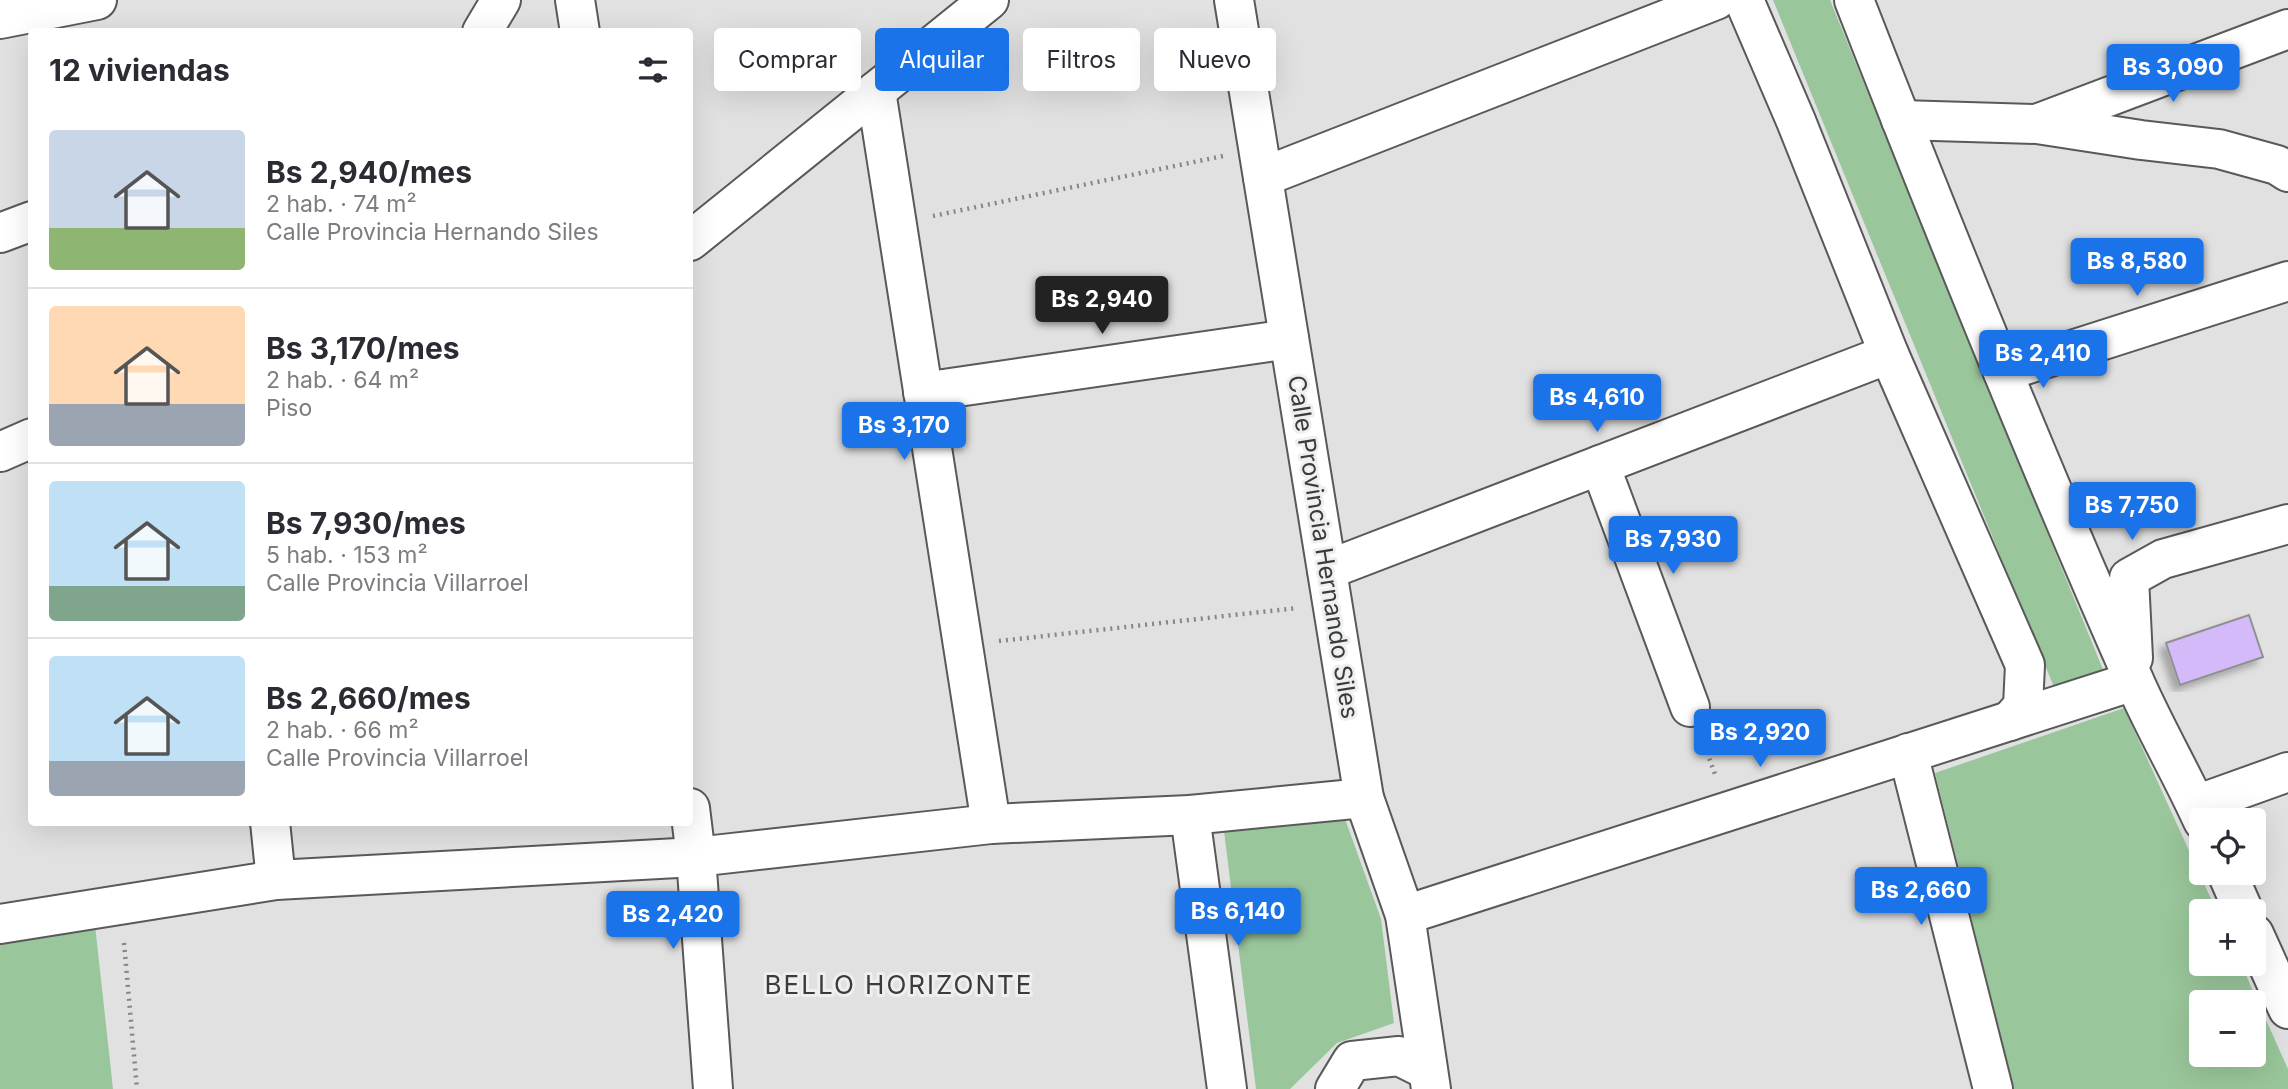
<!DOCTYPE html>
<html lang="es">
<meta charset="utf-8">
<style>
:root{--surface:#fff;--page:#f7f7f7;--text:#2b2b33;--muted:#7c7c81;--line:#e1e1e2;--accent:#1a73e8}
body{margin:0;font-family:Inter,sans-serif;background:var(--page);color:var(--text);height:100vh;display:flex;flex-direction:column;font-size:26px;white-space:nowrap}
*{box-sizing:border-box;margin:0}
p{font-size:23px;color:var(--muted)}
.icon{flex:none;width:38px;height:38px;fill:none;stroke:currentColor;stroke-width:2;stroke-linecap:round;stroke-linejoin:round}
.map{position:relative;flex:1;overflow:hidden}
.panel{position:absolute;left:28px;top:28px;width:665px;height:798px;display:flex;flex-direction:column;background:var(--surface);border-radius:7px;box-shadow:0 7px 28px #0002}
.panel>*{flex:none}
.hud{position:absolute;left:714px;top:28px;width:665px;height:63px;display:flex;gap:14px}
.controls{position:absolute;left:2189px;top:808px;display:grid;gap:14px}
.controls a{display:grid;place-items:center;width:77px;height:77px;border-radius:7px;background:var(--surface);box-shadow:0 7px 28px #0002;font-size:35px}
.price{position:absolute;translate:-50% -60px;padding:0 16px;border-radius:7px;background:var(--accent);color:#fff;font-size:23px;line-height:46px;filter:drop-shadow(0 2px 4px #0008)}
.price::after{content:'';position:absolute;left:50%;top:42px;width:21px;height:16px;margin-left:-10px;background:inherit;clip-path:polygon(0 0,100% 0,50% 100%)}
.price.on{background:#222;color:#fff}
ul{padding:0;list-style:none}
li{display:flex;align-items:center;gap:21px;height:175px;padding:0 21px}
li+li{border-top:2px solid var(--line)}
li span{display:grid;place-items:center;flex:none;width:196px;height:140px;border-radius:7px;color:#555}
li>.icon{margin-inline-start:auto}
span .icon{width:84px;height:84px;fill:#fffc;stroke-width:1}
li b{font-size:30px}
h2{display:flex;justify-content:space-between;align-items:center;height:84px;padding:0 21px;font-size:30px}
.pill{padding:0 24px;border-radius:7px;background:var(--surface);box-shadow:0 7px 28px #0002;font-size:24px;line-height:63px}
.pill.on{background:var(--accent);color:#fff}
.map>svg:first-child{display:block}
</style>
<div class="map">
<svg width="2288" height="1089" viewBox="0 0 2288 1089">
<defs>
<filter id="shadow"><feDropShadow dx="-6" dy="6" stdDeviation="3.5" flood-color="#0004"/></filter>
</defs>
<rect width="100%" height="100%" fill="#e1e1e2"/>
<!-- green -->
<g fill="#9ac69b" fill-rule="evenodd">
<path d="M1773 0H1830L2104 672 2056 692Z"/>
<path d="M2124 708 2217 912H2202V964H2241L2288 1069V1089H2014L1935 773ZM2202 1003H2254V1055H2202Z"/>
<path d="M1344 816 1381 919 1394 1023 1337 1043 1290 1089H1256L1224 831Z"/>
<path d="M95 925 113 1089H0V934Z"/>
</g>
<!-- building -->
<path fill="#d4baf8" stroke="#909091" stroke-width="2" filter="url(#shadow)" d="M2249 615 2263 657 2180 685 2166 643Z"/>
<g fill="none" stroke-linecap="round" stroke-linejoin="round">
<!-- minor casing -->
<g stroke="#59595a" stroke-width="42">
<g id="minor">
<path d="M1234 0 1364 798 1405 915 1431 1089"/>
<path d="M1744 0 1796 121 1889 354 2025 665 2023 706 2010 721"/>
<path d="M1854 0C1943 228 2034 454 2133 678 2154 727 2181 772 2203 821"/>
<path d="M482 32 501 0"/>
<path d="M876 91 991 824"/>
<path d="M1901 120 2037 124 2141 140 2219 149 2277 165 2288 172"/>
<path d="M2039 123 2288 29"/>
<path d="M1263 177 1716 0"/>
<path d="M0 233 32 221"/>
<path d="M690 241 989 0"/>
<path d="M2003 372 2288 281"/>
<path d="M923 392 1289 339"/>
<path d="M0 452 32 438"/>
<path d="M1600 465 1690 707"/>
<path d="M1327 570 1889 354"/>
<path d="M2133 658 2129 578 2163 559 2288 524"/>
<path d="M1908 753 1993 1089"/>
<path d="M2196 805 2288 772"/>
<path d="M1190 815 1227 1089"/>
<path d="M270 822 276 880"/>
<path d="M2227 873 2244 912"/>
<path d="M1405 915 2134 681"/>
<path d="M0 924 276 880 696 857 991 824 1190 815 1364 798"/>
<path d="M2254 934 2288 1009"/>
<path d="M1335 1089 1352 1061 1399 1056 1427 1070"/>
</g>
</g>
<!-- tertiary casing -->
<g stroke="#59595a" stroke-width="42">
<g id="tertiary">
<path d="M575 0 580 32"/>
<path d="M0 19 97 0"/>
<path d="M690 808 696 857 713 1089"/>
</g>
</g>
<!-- path -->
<g stroke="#868687" stroke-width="4.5" stroke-dasharray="2 5" stroke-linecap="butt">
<path d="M933 216 1223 156"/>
<path d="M999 641 1297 608"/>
<path d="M1702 739 1716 777"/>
<path d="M124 943 137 1089"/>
</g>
<!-- minor -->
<use href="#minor" stroke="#fff" stroke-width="38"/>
<!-- tertiary -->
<use href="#tertiary" stroke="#fff" stroke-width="38"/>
</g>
<g text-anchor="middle" stroke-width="6" stroke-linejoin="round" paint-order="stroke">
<!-- street labels -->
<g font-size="24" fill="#3b3b3b" stroke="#eeeff0">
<text transform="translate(1323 547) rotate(81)" y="8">Calle Provincia Hernando Siles</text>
</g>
<!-- neighbourhood labels -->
<g font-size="26" letter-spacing="2" fill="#3b3b3b" stroke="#eeeff0">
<text x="899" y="994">BELLO HORIZONTE</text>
</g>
</g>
</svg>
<div class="controls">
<a><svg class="icon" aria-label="locate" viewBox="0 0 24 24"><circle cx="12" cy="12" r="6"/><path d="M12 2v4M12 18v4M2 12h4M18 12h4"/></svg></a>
<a>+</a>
<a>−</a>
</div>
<b class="price" style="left:2173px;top:104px">Bs 3,090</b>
<b class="price" style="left:2137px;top:298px">Bs 8,580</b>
<b class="price on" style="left:1102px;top:336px">Bs 2,940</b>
<b class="price" style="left:2043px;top:390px">Bs 2,410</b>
<b class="price" style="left:1597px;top:434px">Bs 4,610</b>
<b class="price" style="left:904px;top:462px">Bs 3,170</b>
<b class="price" style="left:2132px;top:542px">Bs 7,750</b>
<b class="price" style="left:1673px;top:576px">Bs 7,930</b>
<b class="price" style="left:1760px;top:769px">Bs 2,920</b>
<b class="price" style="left:1921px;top:927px">Bs 2,660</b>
<b class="price" style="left:1238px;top:948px">Bs 6,140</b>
<b class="price" style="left:673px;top:951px">Bs 2,420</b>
<div class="hud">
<a class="pill">Comprar</a>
<a class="pill on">Alquilar</a>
<a class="pill">Filtros</a>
<a class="pill">Nuevo</a>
</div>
<section class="panel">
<h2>12 viviendas<svg class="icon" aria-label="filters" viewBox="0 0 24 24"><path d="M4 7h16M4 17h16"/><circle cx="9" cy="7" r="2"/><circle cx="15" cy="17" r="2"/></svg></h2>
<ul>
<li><span style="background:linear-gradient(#c9d6e8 70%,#8fb573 0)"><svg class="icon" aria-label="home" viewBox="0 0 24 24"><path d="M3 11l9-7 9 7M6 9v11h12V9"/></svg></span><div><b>Bs 2,940/mes</b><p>2 hab. · 74 m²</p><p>Calle Provincia Hernando Siles</p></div></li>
<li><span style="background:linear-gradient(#ffd9b3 70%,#9aa5b1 0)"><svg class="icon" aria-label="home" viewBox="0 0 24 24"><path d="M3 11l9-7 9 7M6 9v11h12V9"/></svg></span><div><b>Bs 3,170/mes</b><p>2 hab. · 64 m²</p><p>Piso</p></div></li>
<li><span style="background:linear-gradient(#bfe0f5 75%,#7fa58c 0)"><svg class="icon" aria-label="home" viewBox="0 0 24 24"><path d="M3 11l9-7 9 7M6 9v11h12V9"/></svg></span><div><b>Bs 7,930/mes</b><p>5 hab. · 153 m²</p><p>Calle Provincia Villarroel</p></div></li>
<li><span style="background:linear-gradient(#bfe0f5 75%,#9aa5b1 0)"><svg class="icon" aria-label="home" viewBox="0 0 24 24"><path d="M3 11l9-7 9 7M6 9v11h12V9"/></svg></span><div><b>Bs 2,660/mes</b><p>2 hab. · 66 m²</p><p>Calle Provincia Villarroel</p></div></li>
</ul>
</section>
</div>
